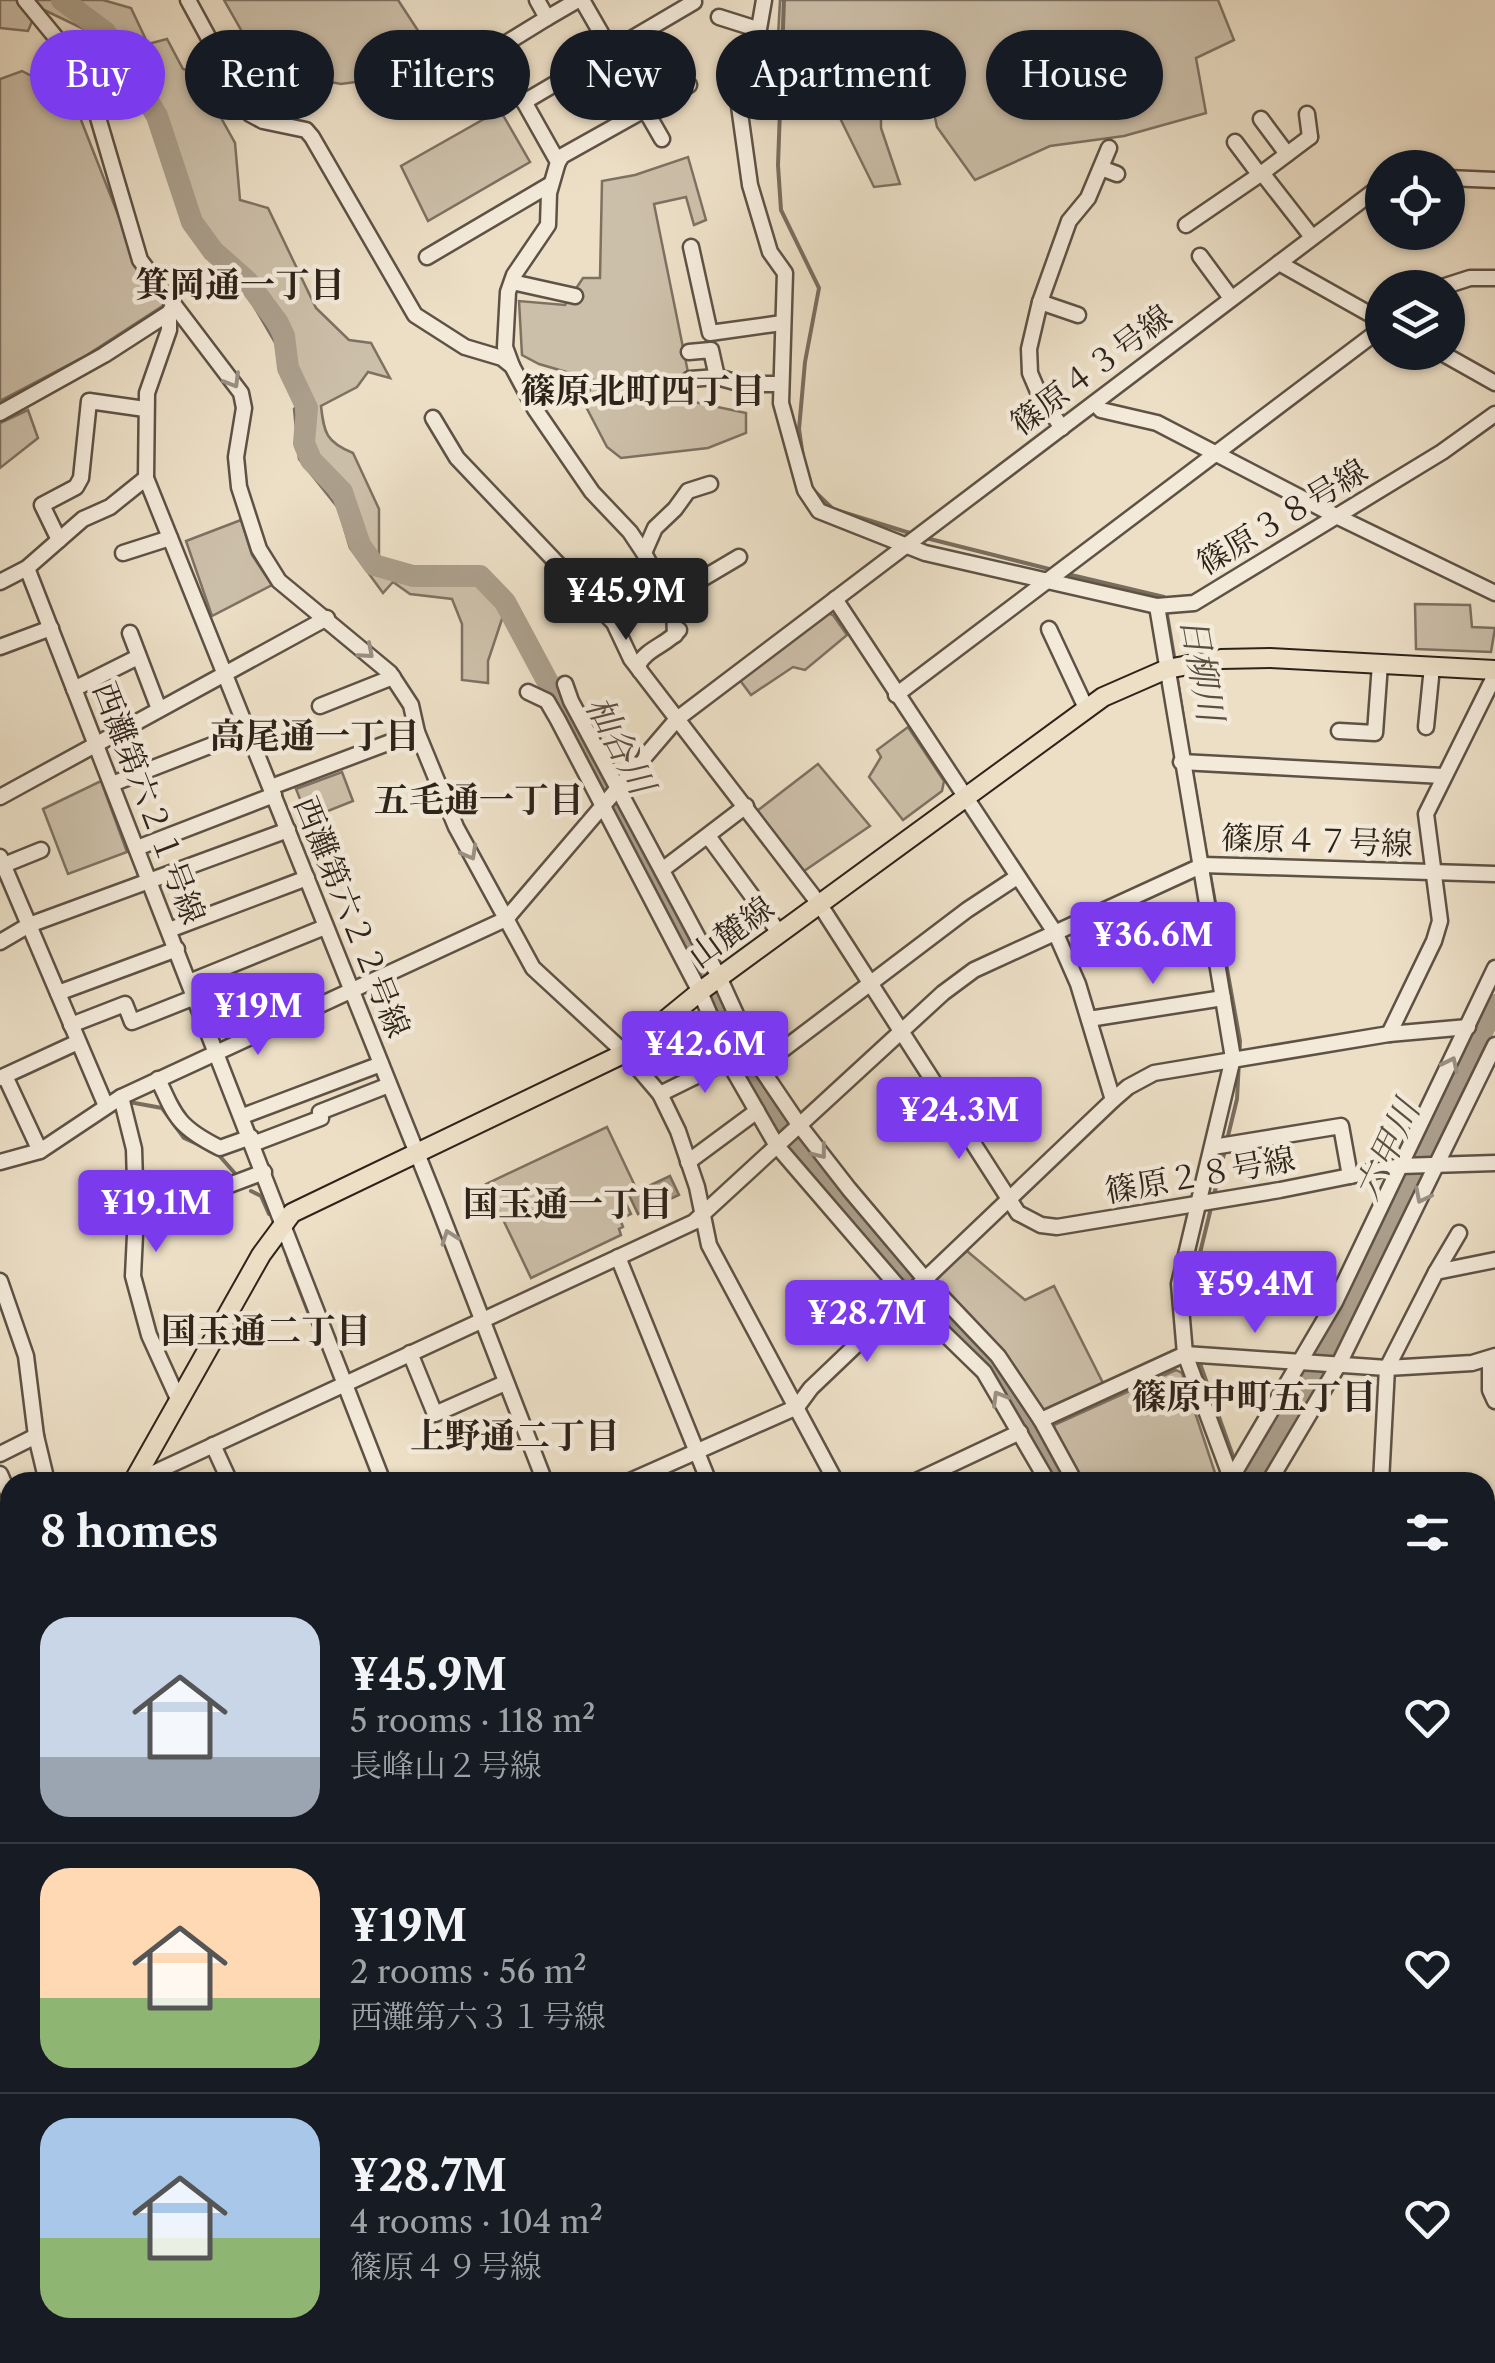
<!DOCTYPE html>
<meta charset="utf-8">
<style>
:root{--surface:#171b24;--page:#242831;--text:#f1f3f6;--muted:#9ea1a6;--line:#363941;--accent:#7c3aed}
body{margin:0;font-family:"Libre Caslon Text","Noto Serif JP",serif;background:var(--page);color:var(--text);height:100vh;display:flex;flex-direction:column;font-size:38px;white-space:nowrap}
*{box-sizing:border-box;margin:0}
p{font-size:32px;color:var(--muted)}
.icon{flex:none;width:55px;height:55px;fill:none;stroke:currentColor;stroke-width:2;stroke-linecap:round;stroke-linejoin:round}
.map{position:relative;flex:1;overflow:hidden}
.drawer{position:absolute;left:0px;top:1472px;width:1495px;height:892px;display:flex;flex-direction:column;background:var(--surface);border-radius:30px 30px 0 0;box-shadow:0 2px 8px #0004}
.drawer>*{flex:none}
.hud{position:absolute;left:30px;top:30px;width:1435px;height:90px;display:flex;gap:20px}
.controls{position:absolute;left:1365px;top:150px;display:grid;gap:20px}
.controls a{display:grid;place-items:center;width:100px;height:100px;border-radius:50%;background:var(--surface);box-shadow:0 2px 8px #0004;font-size:50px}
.price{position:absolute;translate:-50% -85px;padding:0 22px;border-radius:10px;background:var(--accent);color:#fff;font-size:32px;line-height:65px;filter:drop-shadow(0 2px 5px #0008)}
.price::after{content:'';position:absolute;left:50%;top:60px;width:30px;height:22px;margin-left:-15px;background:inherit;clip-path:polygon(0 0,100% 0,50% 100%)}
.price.current{background:#222;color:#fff}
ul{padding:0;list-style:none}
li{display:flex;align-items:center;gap:30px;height:250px;padding:0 40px}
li+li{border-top:2px solid var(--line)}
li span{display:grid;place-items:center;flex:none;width:280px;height:200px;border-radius:30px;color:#555}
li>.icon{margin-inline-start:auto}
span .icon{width:120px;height:120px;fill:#fffc;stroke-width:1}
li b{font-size:42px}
h2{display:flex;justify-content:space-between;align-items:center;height:120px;padding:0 40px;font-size:42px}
.pill{padding:0 35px;border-radius:45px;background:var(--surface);box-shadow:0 2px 8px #0004;font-size:35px;line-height:90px}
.pill.current{background:var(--accent);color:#fff}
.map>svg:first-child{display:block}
</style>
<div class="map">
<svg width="1495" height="2363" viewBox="0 0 1495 2363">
<rect width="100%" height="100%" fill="#ecdfc6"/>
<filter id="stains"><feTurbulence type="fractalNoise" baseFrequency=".002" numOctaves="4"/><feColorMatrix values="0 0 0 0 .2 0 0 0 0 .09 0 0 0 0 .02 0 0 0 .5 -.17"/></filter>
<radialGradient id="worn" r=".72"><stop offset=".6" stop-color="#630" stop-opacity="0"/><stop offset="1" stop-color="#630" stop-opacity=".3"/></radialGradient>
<!-- green -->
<g fill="#ccbfa9" stroke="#7d7162" stroke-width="2.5">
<path d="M0 0H103L131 8 148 44 167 39 183 69 196 73 235 143 240 200 268 208 316 308 349 340 371 343 390 378 368 372 357 387 321 406C324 433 326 442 353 453L379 509V560L385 576 410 581C462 554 480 567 503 616L488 661V683L462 680V624L452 599 410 594 393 582 383 593 350 548 338 508 299 459 294 409 307 395 300 377H295L249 298 205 253 191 233 157 127 123 77 88 31 38 7 28 31 0 28Z"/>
<path d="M224 0H398L432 52 370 80 341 84 274 71 253 51Z"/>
<path d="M780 0H1218L1234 40 1196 58 1206 113 1124 136 1050 146 975 180 937 127 925 71 881 72V128L900 184 874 187 834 106 774 110Z"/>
<path d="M22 71 72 97 133 253 164 299V305L87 355 0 401V79Z"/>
<path d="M500 110 530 162 428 221 401 166Z"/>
<path d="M688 157 706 220 694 225 686 197 654 204 694 402 746 413V433L708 448 621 458 607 447 584 403 594 380 539 364 522 355 519 301 565 305 583 278H600L602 181 635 175Z"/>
<path d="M28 410 38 438 0 468V423Z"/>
<path d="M241 520 252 555 272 585 212 616 186 541Z"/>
<path d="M1415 604 1470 605 1472 627 1495 628 1491 652 1416 649Z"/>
<path d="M825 612 833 615 847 635 805 670 793 667 751 695 739 679Z"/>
<path d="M908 727 944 781 942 791 903 820 869 777 881 757 877 750Z"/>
<path d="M818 764 870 826 804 871 757 811Z"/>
<path d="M342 772 353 801 308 819 296 789Z"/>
<path d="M101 781 127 852 68 874 43 809Z"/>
<path d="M607 1127 635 1186 621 1193 631 1214 620 1219 623 1227 619 1229 621 1235 531 1278 486 1184Z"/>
<path d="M967 1251 1025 1300 1054 1286 1103 1383 1045 1411 1040 1409 936 1285V1278Z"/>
<path d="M1176 1370 1182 1373 1218 1482H1081L1054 1431V1425Z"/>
</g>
<!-- water -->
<path fill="#ab9f8c" stroke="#796d5e" stroke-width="2.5" d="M670 1176 679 1195 638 1214 629 1195Z"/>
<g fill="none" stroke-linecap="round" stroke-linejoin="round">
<!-- stream -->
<g stroke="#796d5e" stroke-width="4">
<path d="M784 0 778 165 781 210 819 288 805 362 799 429 804 464"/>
<path d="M810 487 833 509 913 534"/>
<path d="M922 537 1053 570"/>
<path d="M1067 574 1164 597 1175 662"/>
<path d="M1176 672 1189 756"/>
<path d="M1191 765 1207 860"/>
<path d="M1209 869 1240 1041 1237 1099 1227 1140"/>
<path d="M129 1102 162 1108 184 1138 217 1153 239 1178"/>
<path d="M251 1191 261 1196 269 1214"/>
<path d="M1213 1199 1225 1150"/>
<path d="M288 1260 321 1345"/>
<path d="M1187 1306 1211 1208"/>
<path d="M1198 1358 1235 1462"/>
</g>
<!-- river -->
<g stroke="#ab9f8c" stroke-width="22">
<path d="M62 0 105 32 129 69 157 116 192 222 213 251 247 281 278 323 284 336 288 368 307 408 304 443 311 460 342 492 360 545 374 565 413 576H480L505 602 648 869 741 1057 779 1123 836 1198 905 1278 999 1375 1034 1431 1061 1482"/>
<path d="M1252 1482 1378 1251 1495 1005"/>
<path d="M1405 2355 1408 2363"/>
</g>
<!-- minor casing -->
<g stroke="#5e5245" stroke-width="19">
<g id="minor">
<path d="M25 0 62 45 80 73 94 104 140 260 241 393 244 408 236 457 239 487 259 549 279 581 390 673 411 705 417 732 456 827 533 968 625 1053 660 1094 678 1131 697 1187 709 1245 836 1482"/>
<path d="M188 0 250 114 263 121 306 130 312 137 415 315 465 347 502 358 512 366 535 409 592 492 630 532 644 553 674 609 675 635"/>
<path d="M582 0 662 139"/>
<path d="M764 0 756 46 739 88V106L750 185 770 252 785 273 781 403 805 490 819 511 925 553 1157 606 1194 603 1442 452 1495 414"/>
<path d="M719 17 757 29"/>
<path d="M547 18 578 0"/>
<path d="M524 102 694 2"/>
<path d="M1307 114 1310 137"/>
<path d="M1261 119 1287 154"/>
<path d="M1310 137 1262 173 1312 237"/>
<path d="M558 162 562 156 689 85"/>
<path d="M1101 168 1117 174"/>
<path d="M1448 178 1495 180"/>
<path d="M1186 225 1262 173 1256 170 1235 142"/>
<path d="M691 247 710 333 782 323"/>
<path d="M1200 256 1231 298"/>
<path d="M427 257 551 184"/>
<path d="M1279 263 1382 321"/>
<path d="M512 282 575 296"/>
<path d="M1439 288 1470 278H1495"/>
<path d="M1040 302 1078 315"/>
<path d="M169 313V330L147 393 146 478 437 1203 545 1482"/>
<path d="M689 352 711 350 717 377 742 384H781"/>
<path d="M1440 352 1495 383"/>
<path d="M512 366 505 347 508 292 514 275 548 225 549 193 558 162 495 50 547 18 537 0"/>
<path d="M690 379 717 377"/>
<path d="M1095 403 1101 410 1157 423 1336 516 1495 593"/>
<path d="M0 413 104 355 169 313 173 306"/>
<path d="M433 418 457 458 614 623 631 659 820 905 1018 1213 1041 1225 1057 1227 1280 1190 1400 1166 1495 1163"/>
<path d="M1062 428 1039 394 1030 373 1029 349 1040 302 1069 221 1088 198 1109 148"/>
<path d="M59 540 42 505 76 487 81 478 89 401 145 409"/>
<path d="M123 553 170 538"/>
<path d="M644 553 655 528 675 509 688 491 710 484"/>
<path d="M27 568 383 1482"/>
<path d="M0 582 27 568 83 519 110 507 146 478"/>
<path d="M668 599 739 557"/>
<path d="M835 599 1056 934 1078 984 1113 1100"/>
<path d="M1157 606 1233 1058 1179 1284 1185 1354 1231 1478"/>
<path d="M1049 629 1086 708"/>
<path d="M130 633 159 709"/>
<path d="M0 647 51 628"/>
<path d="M640 671 638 665C647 648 667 645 679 630"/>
<path d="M565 684 571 701 719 977 760 1067 800 1126 849 1189 925 1279 998 1356 1041 1420 1075 1482"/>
<path d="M74 689 138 657"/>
<path d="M528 692 547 701 558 720 700 992 735 1073 777 1146 907 1297 984 1372 1048 1482"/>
<path d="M896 695 1382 328"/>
<path d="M320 706 393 677"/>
<path d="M1426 727 1432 667"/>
<path d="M1339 731 1375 733 1380 664"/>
<path d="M1181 762 1443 776"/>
<path d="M112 784 248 731"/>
<path d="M271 787 417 732"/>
<path d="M0 797 327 618"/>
<path d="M708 836 780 934"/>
<path d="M137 848 274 795"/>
<path d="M0 857 106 1106"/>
<path d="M4 865 41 850"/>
<path d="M662 870 746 806"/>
<path d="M169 930 307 878"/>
<path d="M0 942 29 925 288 830"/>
<path d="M189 982 325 927"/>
<path d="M58 993 177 949"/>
<path d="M1089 1019 1223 998"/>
<path d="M71 1025 125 1004 132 1022 195 997"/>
<path d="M1389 1034 1434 941 1440 921 1426 814 1495 675"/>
<path d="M760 1067 967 910 1017 877"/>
<path d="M5 1076 40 1151"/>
<path d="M0 1078 78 1042"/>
<path d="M158 1079C176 1119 180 1128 220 1148L251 1137"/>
<path d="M660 1094 729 1060"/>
<path d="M121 1097 134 1149 136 1214"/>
<path d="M243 1116 381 1064"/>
<path d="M253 1144 321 1118 320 1112 389 1085"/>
<path d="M1213 1147 1341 1126 1350 1176"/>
<path d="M0 1162 40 1151 121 1097 506 919 677 719 1382 185"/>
<path d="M688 1162 757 1111"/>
<path d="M618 1257 709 1482"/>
<path d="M1436 1272 1459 1233"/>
<path d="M0 1281 26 1356 36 1436 47 1482"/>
<path d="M410 1353 435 1414 505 1383"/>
<path d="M1490 1360V1390L1495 1401"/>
<path d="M179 1401 149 1335 133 1276 136 1214 179 1204 264 1172"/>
<path d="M1041 1420 1185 1354 1387 1368 1472 1363 1495 1356"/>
<path d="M213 1445 230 1482"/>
<path d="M0 1454 36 1436"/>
<path d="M0 1474 10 1497"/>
<path d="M134 1482 694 1222 943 993 974 970 1203 865 1495 874"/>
<path d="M628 1482 797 1407 811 1388 1113 1100 1128 1087 1154 1073 1389 1034 1468 1027"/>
<path d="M914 1482 1020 1432"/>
<path d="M1229 1482 1335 1302 1495 968"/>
<path d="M1269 1482 1339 1364 1495 1045"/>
<path d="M1381 1482 1387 1368 1436 1272 1495 1260"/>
<path d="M1485 1515 1495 1510"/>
<path d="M0 1543 10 1538"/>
<path d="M0 1574 10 1594"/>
<path d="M1485 1623 1495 1618"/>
<path d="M1485 1656 1495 1651"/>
<path d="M1485 1728 1495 1724"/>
<path d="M0 1772 10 1768"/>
<path d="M1485 1799 1495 1942"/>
<path d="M2 1922 10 1940"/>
<path d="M1485 2091 1495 2085"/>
<path d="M0 2138 10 2133"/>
<path d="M1485 2224 1495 2220"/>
<path d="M0 2293 10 2288"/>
<path d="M189 2355 193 2363"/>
<path d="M503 2355 506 2363"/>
<path d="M721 2355 724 2363"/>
<path d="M1066 2355 1070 2363"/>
<path d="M1193 2355 1198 2363"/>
<path d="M1473 2355 1477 2363"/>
<path d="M319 2363 336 2356"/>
<path d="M370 2363 378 2355"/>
<path d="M559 2363 574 2355"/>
<path d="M1014 2363 1028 2355"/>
</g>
</g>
<!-- major casing -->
<g stroke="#2e231a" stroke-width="22">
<g id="major">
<path d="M133 1482 261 1255 292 1213 625 1053 702 990 1103 697 1167 669 1221 659 1270 658 1495 670"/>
<path d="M0 1628 10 1623"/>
<path d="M1485 2291 1495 2287"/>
<path d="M1485 2309 1495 2305"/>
<path d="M1303 2363 1322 2355"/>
<path d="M1351 2363 1371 2355"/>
</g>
</g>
<!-- minor -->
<use href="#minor" stroke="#f3eada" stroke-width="14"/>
<!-- major -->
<use href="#major" stroke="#ecdfc6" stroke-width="18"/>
<!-- rail casing -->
<g stroke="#2e231a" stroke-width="8">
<g id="rail">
<path d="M1485 1637 1495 1632"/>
<path d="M343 2363 351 2355"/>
</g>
</g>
<!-- rail -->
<use href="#rail" stroke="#f3eada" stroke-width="4" stroke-dasharray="11" stroke-linecap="butt"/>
</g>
<!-- one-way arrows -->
<defs><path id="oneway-chevron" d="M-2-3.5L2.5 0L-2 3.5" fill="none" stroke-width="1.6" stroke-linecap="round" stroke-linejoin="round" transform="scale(2.5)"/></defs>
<g stroke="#9a9084">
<use href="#oneway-chevron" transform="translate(233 381) rotate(59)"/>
<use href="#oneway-chevron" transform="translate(367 652) rotate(41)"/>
<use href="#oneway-chevron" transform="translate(470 853) rotate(61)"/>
<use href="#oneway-chevron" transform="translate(1451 1064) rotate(-64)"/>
<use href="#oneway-chevron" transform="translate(820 1152) rotate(52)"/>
<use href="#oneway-chevron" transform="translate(1422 1196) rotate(117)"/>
<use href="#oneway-chevron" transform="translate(449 1237) rotate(-110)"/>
<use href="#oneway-chevron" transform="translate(999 1398) rotate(-121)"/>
</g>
<g text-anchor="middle" stroke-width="9" stroke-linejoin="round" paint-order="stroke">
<!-- street labels -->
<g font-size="32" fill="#2e231a" stroke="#f3eada">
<text transform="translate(1091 370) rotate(-37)" y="11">篠原４３号線</text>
<text transform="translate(1282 517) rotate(-31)" y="11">篠原３８号線</text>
<text transform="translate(149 803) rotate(69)" y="11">西灘第六２１号線</text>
<text transform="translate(1317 841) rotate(2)" y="11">篠原４７号線</text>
<text transform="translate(352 917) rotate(68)" y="11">西灘第六２２号線</text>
<text transform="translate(731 932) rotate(-36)" y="11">山麓線</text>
<text transform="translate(1200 1175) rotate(-10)" y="11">篠原２８号線</text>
</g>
<!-- neighbourhood labels -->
<g font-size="35" font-weight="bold" fill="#2e231a" stroke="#f3eada">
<text x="240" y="297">箕岡通一丁目</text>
<text x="643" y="403">篠原北町四丁目</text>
<text x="315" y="748">高尾通一丁目</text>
<text x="479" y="812">五毛通一丁目</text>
<text x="568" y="1216">国玉通一丁目</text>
<text x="266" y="1343">国玉通二丁目</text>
<text x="1254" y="1409">篠原中町五丁目</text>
<text x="515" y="1448">上野通二丁目</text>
</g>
<!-- water labels -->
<g font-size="35" font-style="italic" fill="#5a4e42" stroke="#f3eada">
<text transform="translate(1202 669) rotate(80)" y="12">日柳川</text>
<text transform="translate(620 745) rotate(62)" y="12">杣谷川</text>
<text transform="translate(1387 1150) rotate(-65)" y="12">六甲川</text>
</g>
</g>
<rect width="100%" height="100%" filter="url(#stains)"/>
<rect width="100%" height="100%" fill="url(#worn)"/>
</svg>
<div class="controls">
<a><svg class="icon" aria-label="locate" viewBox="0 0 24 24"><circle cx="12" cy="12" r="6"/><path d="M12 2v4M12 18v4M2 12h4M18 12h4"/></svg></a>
<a><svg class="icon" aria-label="layers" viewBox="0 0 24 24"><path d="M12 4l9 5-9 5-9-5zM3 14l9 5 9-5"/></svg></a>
</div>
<b class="price current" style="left:626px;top:643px">¥45.9M</b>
<b class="price" style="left:1153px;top:987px">¥36.6M</b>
<b class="price" style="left:258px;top:1058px">¥19M</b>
<b class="price" style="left:705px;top:1096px">¥42.6M</b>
<b class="price" style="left:959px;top:1162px">¥24.3M</b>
<b class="price" style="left:156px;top:1255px">¥19.1M</b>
<b class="price" style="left:1255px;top:1336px">¥59.4M</b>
<b class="price" style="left:867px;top:1365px">¥28.7M</b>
<div class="hud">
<a class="pill current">Buy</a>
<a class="pill">Rent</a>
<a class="pill">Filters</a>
<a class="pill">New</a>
<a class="pill">Apartment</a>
<a class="pill">House</a>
</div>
<section class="drawer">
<h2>8 homes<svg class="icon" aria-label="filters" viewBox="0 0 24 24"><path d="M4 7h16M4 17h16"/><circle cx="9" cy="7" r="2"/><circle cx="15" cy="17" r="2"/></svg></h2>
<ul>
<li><span style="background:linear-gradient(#c9d6e8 70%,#9aa5b1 0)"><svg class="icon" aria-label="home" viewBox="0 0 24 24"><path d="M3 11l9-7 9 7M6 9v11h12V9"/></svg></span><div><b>¥45.9M</b><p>5 rooms · 118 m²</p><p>長峰山２号線</p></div><svg class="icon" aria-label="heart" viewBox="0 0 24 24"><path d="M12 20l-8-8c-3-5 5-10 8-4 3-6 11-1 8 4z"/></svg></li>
<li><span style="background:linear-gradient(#ffd9b3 65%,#8fb573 0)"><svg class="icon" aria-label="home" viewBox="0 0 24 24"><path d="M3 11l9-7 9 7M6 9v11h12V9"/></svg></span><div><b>¥19M</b><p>2 rooms · 56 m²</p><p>西灘第六３１号線</p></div><svg class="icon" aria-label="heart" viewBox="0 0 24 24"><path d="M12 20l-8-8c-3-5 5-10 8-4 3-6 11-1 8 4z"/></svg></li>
<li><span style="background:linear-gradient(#a9c7e8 60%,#8fb573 0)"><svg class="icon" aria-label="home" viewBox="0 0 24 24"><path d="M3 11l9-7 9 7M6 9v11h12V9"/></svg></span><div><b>¥28.7M</b><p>4 rooms · 104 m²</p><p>篠原４９号線</p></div><svg class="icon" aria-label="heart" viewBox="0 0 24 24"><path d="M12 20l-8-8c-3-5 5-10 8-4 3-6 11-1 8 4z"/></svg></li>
</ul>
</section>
</div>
